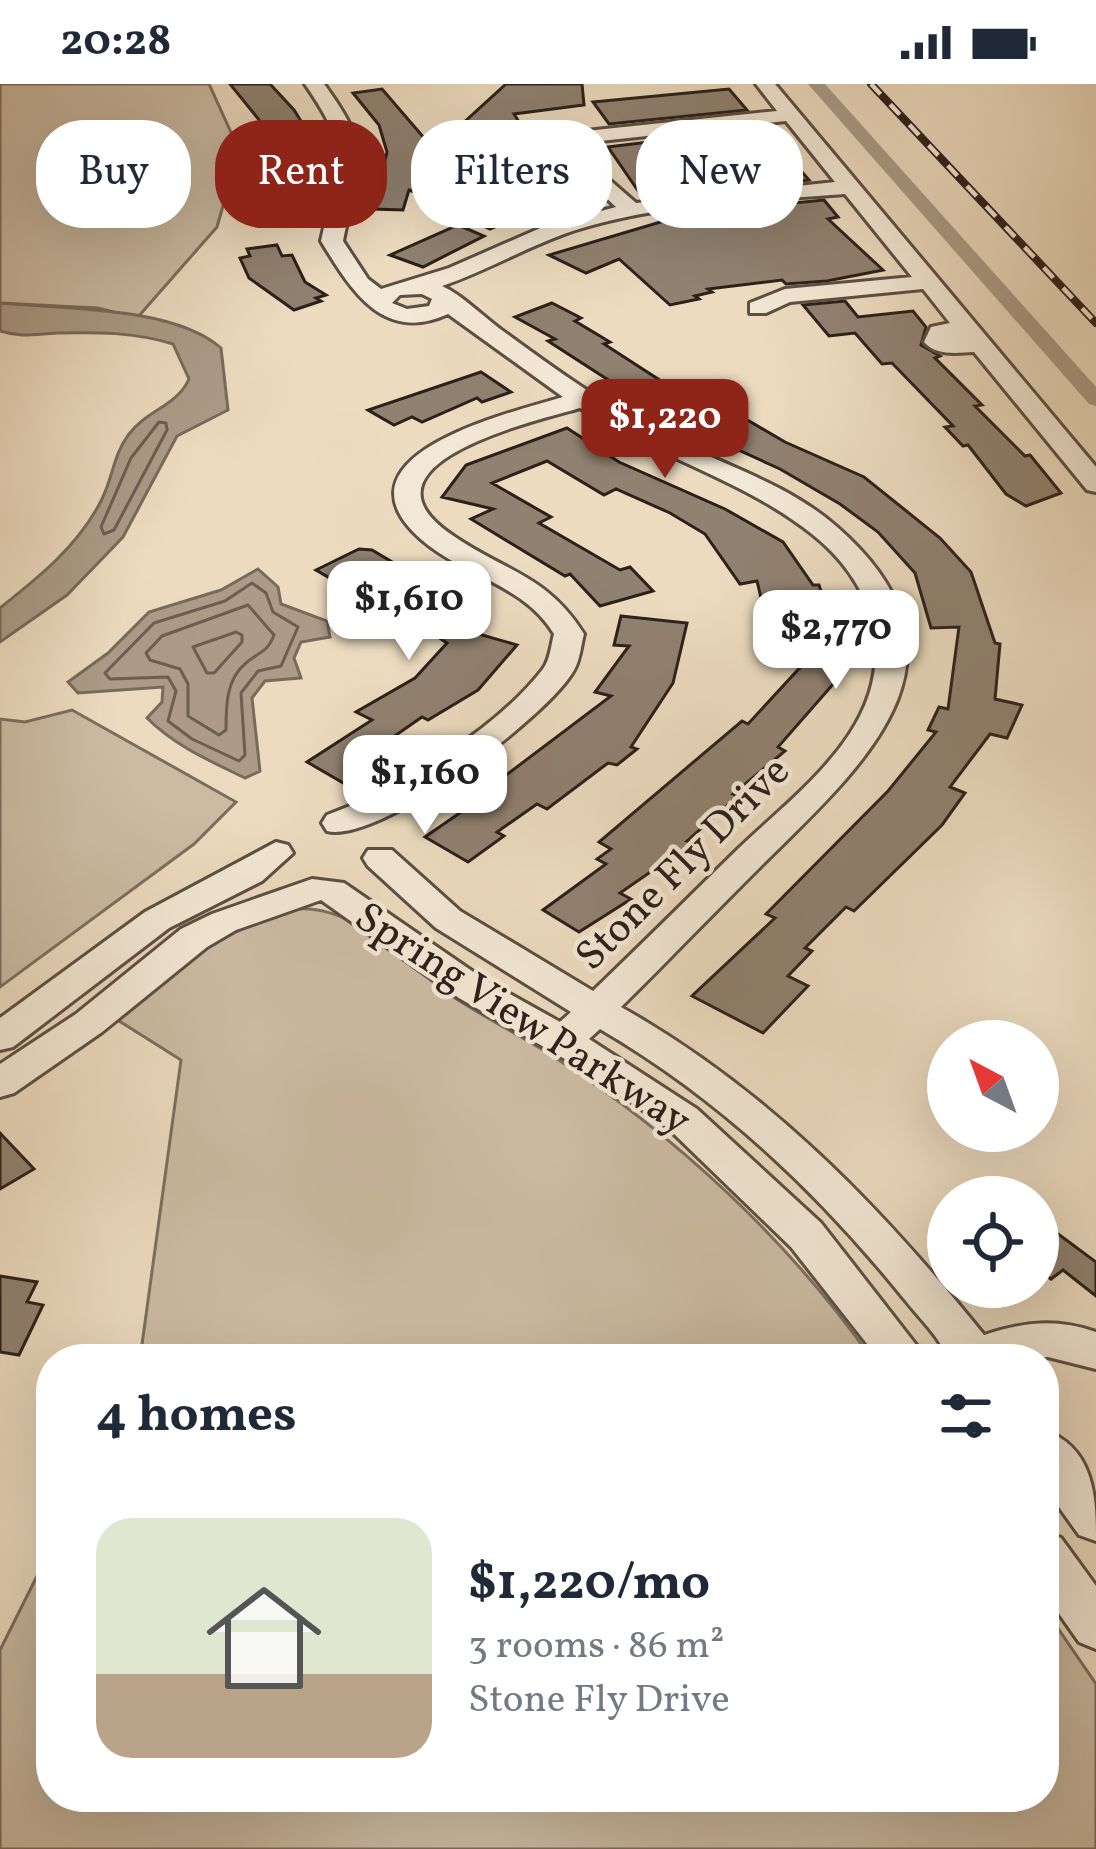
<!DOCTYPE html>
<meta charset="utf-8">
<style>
:root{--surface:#fff;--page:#f2f2f3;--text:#1f2937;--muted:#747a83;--accent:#8f2418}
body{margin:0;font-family:Vollkorn,serif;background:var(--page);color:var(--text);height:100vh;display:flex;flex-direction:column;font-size:45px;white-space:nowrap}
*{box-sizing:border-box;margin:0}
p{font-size:39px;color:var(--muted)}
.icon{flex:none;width:66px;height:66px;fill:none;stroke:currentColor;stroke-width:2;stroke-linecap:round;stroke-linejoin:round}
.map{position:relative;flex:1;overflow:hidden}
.sheet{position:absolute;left:36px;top:1260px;width:1023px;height:468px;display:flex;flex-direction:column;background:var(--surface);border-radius:48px;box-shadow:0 12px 48px #0002}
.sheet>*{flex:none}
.banner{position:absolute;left:36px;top:36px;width:1026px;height:108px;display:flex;gap:24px}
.needle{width:78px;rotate:319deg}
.tools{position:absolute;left:927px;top:936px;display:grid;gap:24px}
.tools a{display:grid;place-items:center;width:132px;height:132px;border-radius:50%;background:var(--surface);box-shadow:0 12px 48px #0002;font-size:60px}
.price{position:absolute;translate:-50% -102px;padding:0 27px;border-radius:24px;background:#fff;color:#222;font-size:39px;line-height:78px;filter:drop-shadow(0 3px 6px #0008)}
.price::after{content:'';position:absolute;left:50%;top:72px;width:36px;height:27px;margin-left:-18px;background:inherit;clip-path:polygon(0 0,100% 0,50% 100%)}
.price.selected{background:var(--accent);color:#fff}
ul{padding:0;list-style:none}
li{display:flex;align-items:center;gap:36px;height:300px;padding:0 60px}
li span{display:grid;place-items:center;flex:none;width:336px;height:240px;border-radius:36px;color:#555}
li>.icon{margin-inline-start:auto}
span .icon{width:144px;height:144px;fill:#fffc;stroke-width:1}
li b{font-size:51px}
h2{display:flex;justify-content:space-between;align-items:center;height:144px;padding:0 60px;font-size:51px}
.tag{padding:0 42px;border-radius:48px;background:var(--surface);box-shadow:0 12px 48px #0002;font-size:42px;line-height:108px}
.tag.selected{background:var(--accent);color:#fff}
.status{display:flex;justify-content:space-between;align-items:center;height:84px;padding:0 60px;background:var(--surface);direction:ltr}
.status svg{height:33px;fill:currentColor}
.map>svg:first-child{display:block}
</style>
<div class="status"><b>20:28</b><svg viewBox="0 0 49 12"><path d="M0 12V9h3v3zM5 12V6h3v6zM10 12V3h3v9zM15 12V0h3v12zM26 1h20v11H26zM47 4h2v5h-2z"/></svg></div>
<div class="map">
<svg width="1096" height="1765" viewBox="0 0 1096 1765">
<rect width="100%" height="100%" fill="#ecdbbf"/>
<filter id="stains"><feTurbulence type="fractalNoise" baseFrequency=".00167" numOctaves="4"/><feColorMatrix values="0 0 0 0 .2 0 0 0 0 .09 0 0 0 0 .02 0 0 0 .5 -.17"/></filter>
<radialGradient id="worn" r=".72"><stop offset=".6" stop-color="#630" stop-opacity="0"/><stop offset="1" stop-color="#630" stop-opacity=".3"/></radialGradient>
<!-- green -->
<g fill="#cbbba3" stroke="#7c6e5f" stroke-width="3">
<path d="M0 0H209L239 66 217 143 137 234 98 224 0 219Z"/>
<path d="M72 626 236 718 194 760 0 903V635L25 638Z"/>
<path d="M295 825C357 820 404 879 452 912 485 934 520 951 554 973 676 1051 789 1157 872 1275H140L181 976 116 935C172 887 222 844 295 825Z"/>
<path d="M51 1464V1713H1044V1524L1096 1600V1765H0V1566Z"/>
</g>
<!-- water -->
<g fill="#ab9b87" stroke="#786a5c" stroke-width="3">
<path d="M0 219C62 225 174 222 221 264L228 326 177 352 123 453 67 511 0 558V524C39 493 78 462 101 417 113 394 113 371 129 350 147 326 177 322 189 295L173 260C134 248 97 248 57 249 36 250 21 254 0 247Z"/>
<path d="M258 485 278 503 281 520 327 537 330 553 301 558 294 574 301 594 265 597 252 614 260 687 245 694C210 677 175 662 147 634L162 618 163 603 78 609 68 598 108 569 149 528 221 506Z"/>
</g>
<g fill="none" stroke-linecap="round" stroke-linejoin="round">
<!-- shore -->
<g stroke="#6c5e51" stroke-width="3">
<path d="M159 338 166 339 167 346 114 446 104 450 101 443 131 374Z"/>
<path d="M252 499 266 509 273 528 298 543 281 582 258 587 241 609 245 671 239 677 192 655 168 637 176 607 168 593 110 595 105 589 154 539 225 517Z"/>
<path d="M248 521 274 551C267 569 260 567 246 579 226 595 226 622 226 646L219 651 188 632V600L180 585 150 576 146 569 162 552Z"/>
<path d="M236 548 242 551V558L214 589H207L193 563Z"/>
</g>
<!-- canal -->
<path fill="#ab9b87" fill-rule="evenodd" d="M808 0H825L1096 303V322L1089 320Z"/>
</g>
<!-- building -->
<g fill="#908170" stroke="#2c201b" stroke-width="3">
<path d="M230 0H270L294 26 314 58 305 96 299 104H265L273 80H260L268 47Z"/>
<path d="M506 0H582L584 21 514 30 567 113 490 145 454 128 525 102 504 84 480 45 460 42Z"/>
<path d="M382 5 425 55 426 77 417 109 409 106 403 126 373 125 387 68 379 41 353 9Z"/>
<path d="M729 5 747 26 609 40 593 18Z"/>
<path d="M764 44 809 96 643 114 608 63Z"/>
<path d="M824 116 838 133 828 135 883 186 827 197 786 200 782 196 708 205 712 208 695 212 699 215 670 221 619 175 586 189 549 171 664 137 659 132Z"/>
<path d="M458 141 484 152 423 183 390 171Z"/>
<path d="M277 161 282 172 292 171 305 198 326 211 316 214 321 217 294 226 249 194 240 174 250 172 247 165Z"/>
<path d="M845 217 858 233 913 227 926 243 921 261 940 272 935 274 982 321 975 322 1025 372 1030 371 1061 409 1026 422 1006 410 968 361 963 362 945 343 953 342 892 279 882 280 855 249 829 252 803 221Z"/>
<path d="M552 219 581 234 575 237 610 258 604 260 706 326 720 320 785 358 864 393 940 454 971 488 995 559 1000 560 995 615 1022 621 1007 654 990 650 950 703 965 709 942 741 854 827 846 823 805 864 812 867 788 892 808 902 763 949 692 912 775 834 766 830 888 707 936 648 928 646 939 623 948 625 959 543 931 544 915 489 878 448 840 420 780 385 664 332 548 257 555 255 515 233Z"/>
<path d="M481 288 511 308 482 318 477 314 422 338 412 333 394 341 368 326Z"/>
<path d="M567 344 619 378 725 425 783 458 813 501H819L834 547 835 598 778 663 785 667 733 710 738 712 687 757 692 759 620 809 631 815 579 848 543 826 606 780 597 775 611 765 599 758 742 637 748 640 806 577 762 575 763 548H769L757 497 740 500 705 450 670 429 616 405 604 411 547 377 492 399 551 433 539 439 620 486 630 483 653 507 600 522 570 490 565 492 471 435 493 425 442 413 466 381Z"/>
<path d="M359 465 372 466 461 519 452 524 462 530 444 540 517 561 478 606 428 636 422 633 383 660 396 667 345 700 307 678 372 636 356 628 415 594 447 559 351 494 340 500 316 486Z"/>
<path d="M621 532 687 539 673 599 631 663 637 665 617 681 608 679 547 725 537 720 497 748 504 752 468 778 425 753 493 706 489 704 611 612 595 608 629 562 614 561Z"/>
<path d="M0 1049 34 1085 0 1105Z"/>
<path d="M1038 1135 1096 1178V1212L1063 1186 1051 1195 1038 1185Z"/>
<path d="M0 1192 37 1198 27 1218 43 1221 19 1271 0 1268Z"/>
</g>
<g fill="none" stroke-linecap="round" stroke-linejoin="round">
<!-- minor casing -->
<g stroke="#5c4f44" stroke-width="6">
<g id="minor">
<path d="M305 0H324C375 70 359 78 343 157L368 195 381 205 449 184 545 142 616 123 591 100 562 59 567 49 777 27 756 0H775L1096 383V408L1087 406 974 268C956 269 936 272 924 258L931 243 950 239 923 205 790 218 766 229H750V219L785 205 912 193 845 110C756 117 664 119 579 145 531 160 489 186 442 202 464 212 485 235 507 250 556 286 605 321 660 349 719 380 786 398 837 443 983 571 871 674 769 774 719 823 671 874 621 923 768 1006 879 1121 984 1251 1024 1238 1056 1234 1096 1248V1285L1048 1273 947 1275C943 1256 919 1234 906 1217 818 1108 720 1015 600 945L589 955 697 1025 821 1139 927 1275H879L791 1163 669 1045 603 997 459 914 321 816 236 846 207 863 102 948 14 1009 0 1013V980L76 930 181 845 212 830 312 795 344 799 485 896 560 938 571 928 436 844 368 782 363 774 368 766H392L460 827 593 907C641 861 688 814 736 767 800 705 896 640 872 538 864 503 840 472 812 450 743 395 654 372 580 324 535 337 347 380 452 451 505 488 546 490 584 550 581 561 580 576 574 586 549 632 379 760 327 747L322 739 327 731C399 705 496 646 543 585 550 576 551 561 554 550 525 502 470 494 428 461 318 374 506 330 563 313L448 230C383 260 351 206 321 157 339 77 354 71 305 0ZM786 37 835 98 636 119 605 92 582 59ZM422 210 432 215 429 222 407 225 392 219 400 211Z"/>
<path d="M276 758 288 761 293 769 262 797 169 844 13 963 0 966V934L145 828Z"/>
<path d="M1044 1346C1094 1364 1096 1412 1096 1457L1079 1451 1044 1402Z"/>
<path d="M1044 1447 1061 1454 1096 1502V1565L1079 1558 1044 1508Z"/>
</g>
</g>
<!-- minor -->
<use href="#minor" fill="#f3e8d5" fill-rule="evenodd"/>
<!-- rail casing -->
<g stroke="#2c201b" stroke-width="8">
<path id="rail" d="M871 0 1096 239"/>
</g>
<!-- rail -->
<use href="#rail" stroke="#f3e8d5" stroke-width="4.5" stroke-dasharray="14" stroke-linecap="butt"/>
</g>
<g text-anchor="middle" stroke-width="9" stroke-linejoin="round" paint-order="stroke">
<!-- street labels -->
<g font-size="42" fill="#2c201b" stroke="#f3e8d5">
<text transform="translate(681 778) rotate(-45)" y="15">Stone Fly Drive</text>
<text transform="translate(524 933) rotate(33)" y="15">Spring View Parkway</text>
</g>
</g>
<rect width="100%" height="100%" filter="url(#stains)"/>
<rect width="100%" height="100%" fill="url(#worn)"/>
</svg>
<div class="tools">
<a><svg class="needle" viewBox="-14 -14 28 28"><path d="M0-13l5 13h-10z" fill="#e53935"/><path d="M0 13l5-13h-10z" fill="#747a83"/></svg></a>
<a><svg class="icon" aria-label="locate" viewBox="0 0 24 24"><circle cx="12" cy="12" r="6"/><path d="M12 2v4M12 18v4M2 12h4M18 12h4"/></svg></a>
</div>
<b class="price selected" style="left:665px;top:397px">$1,220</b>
<b class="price" style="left:409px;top:579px">$1,610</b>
<b class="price" style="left:836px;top:608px">$2,770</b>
<b class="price" style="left:425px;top:753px">$1,160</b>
<div class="banner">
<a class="tag">Buy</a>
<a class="tag selected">Rent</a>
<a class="tag">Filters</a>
<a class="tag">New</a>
</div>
<section class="sheet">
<h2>4 homes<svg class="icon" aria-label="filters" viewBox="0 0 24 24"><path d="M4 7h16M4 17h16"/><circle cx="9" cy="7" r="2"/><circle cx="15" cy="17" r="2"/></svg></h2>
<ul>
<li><span style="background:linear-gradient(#dfe7d0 65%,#b9a48a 0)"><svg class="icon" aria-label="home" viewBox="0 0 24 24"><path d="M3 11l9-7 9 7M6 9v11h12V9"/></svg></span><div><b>$1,220/mo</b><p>3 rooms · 86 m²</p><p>Stone Fly Drive</p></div></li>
</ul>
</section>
</div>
